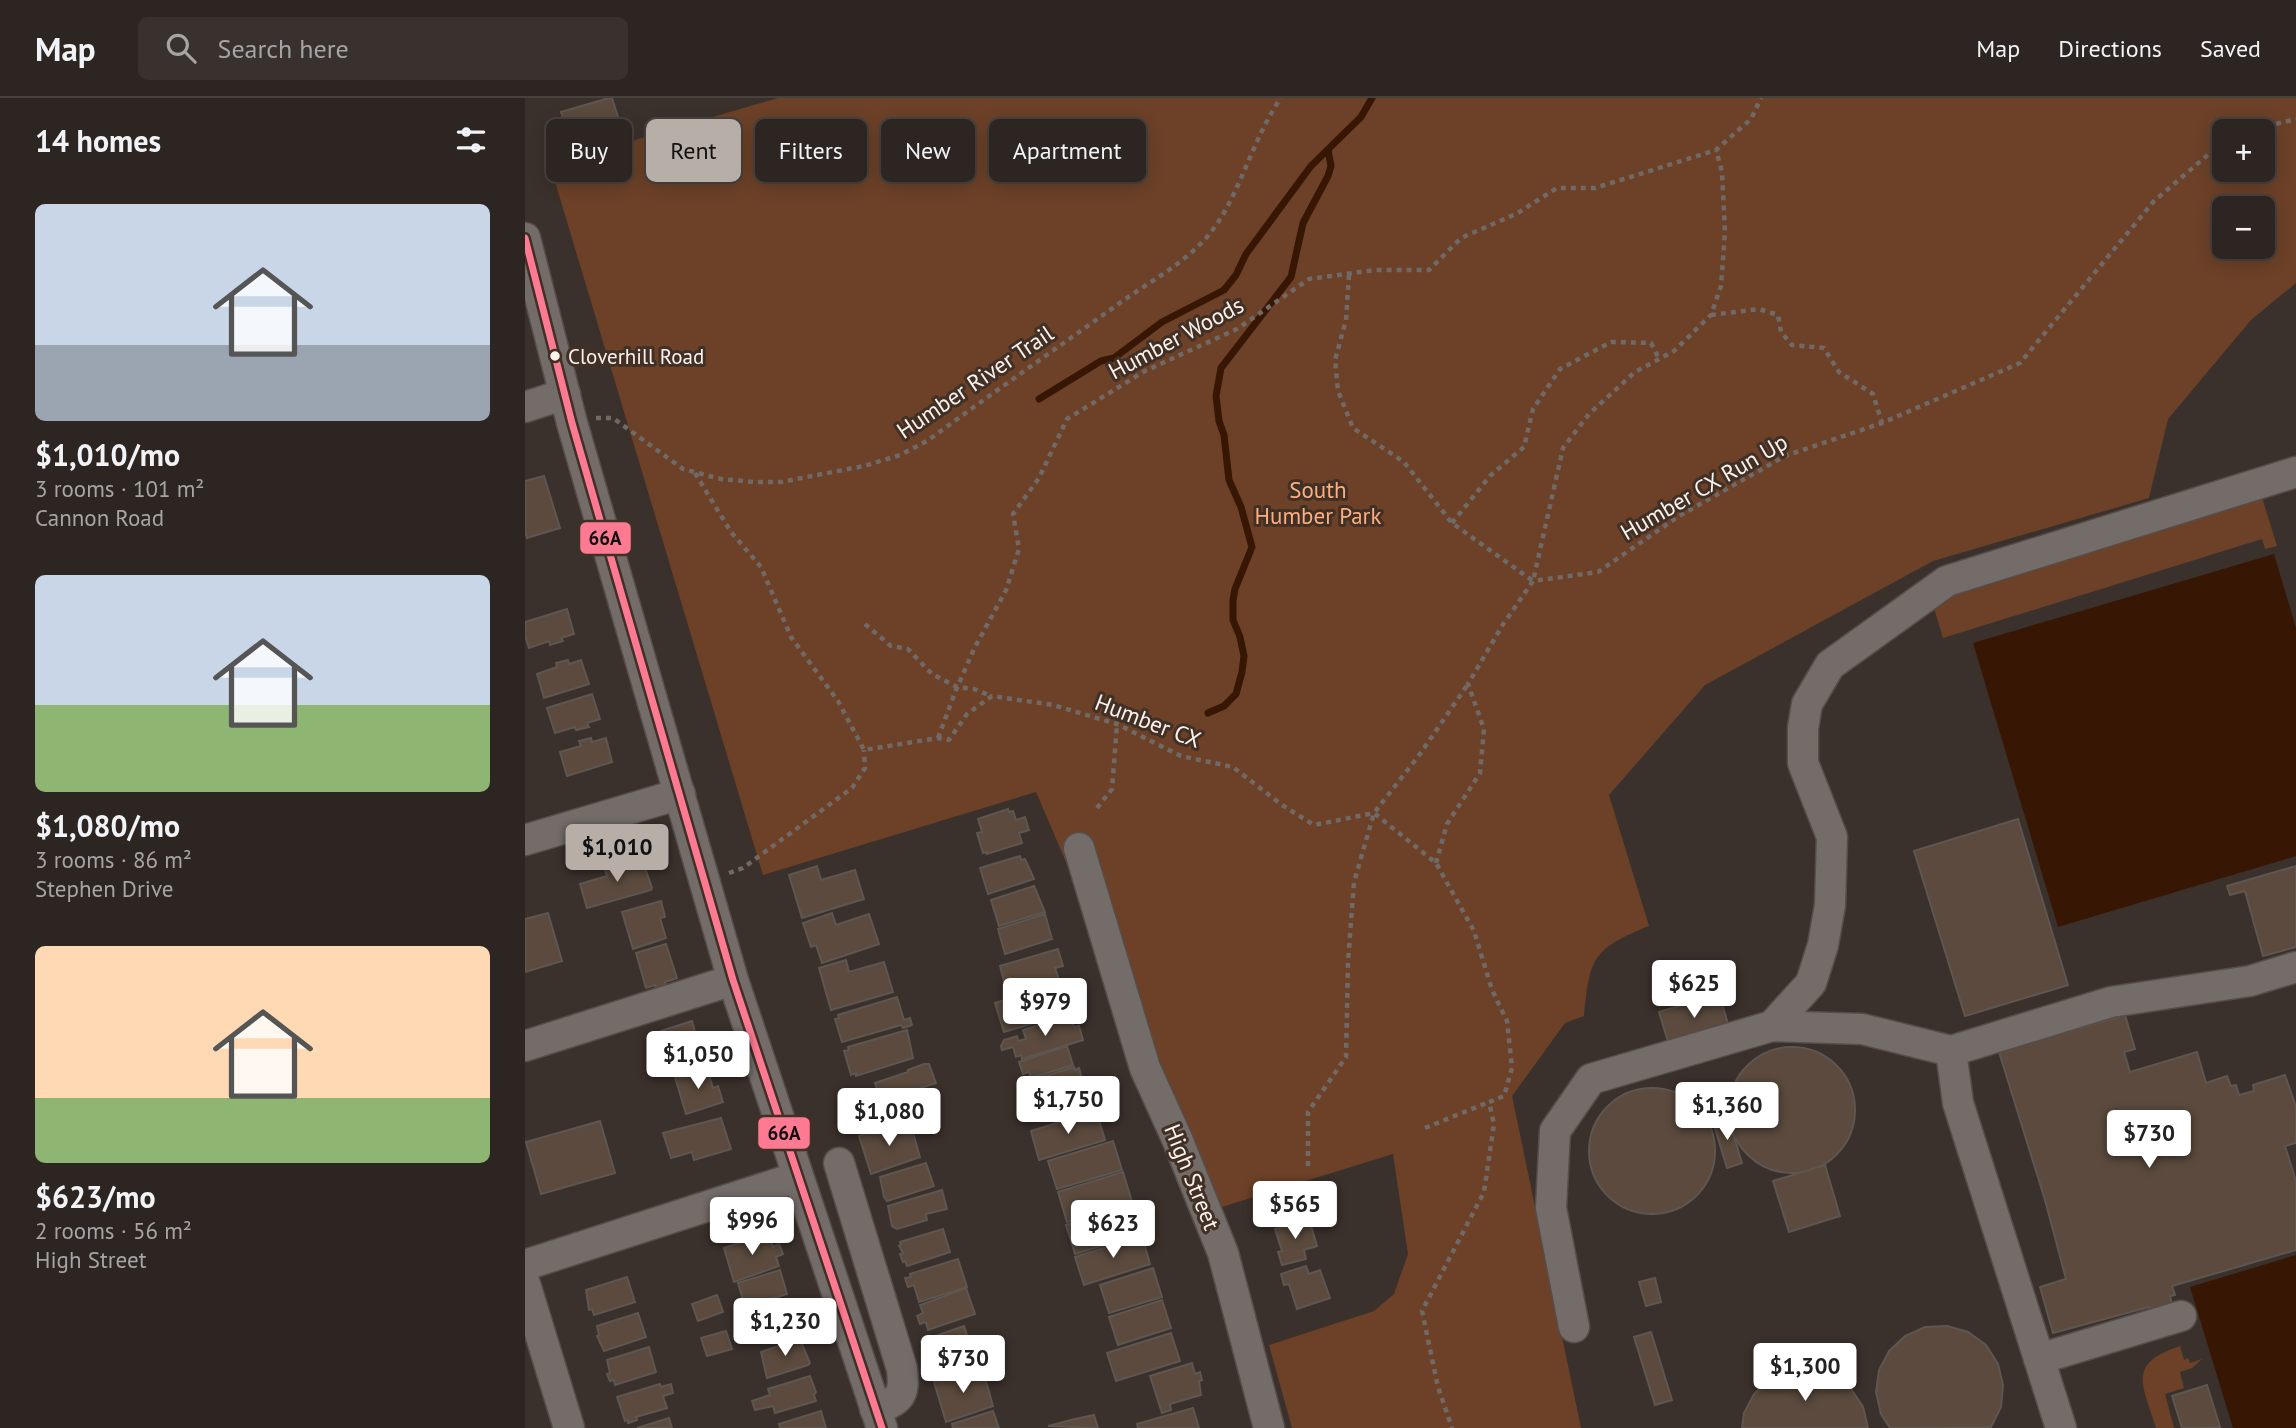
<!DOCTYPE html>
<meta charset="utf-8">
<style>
:root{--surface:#2c2521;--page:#38312e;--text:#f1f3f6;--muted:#a6a5a5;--line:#48423f;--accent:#b8aea8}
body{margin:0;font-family:"PT Sans",sans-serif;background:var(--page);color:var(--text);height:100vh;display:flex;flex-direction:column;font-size:26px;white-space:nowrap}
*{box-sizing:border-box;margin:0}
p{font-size:23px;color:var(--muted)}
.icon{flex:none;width:38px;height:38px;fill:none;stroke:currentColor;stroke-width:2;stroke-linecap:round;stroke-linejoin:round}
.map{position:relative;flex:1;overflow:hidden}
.side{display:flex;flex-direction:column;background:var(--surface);width:525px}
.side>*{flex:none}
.guide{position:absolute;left:21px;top:21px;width:665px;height:63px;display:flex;gap:14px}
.controls{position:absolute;left:1687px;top:21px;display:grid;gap:14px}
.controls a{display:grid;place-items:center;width:63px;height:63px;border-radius:10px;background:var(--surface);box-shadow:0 4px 18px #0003,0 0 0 2px var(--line);font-size:35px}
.price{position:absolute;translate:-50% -60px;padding:0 16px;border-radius:7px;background:#fff;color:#222;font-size:23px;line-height:46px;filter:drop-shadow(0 2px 4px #0008)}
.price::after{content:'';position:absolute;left:50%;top:42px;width:21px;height:16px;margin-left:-10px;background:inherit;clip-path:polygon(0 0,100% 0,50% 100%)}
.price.on{background:var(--accent);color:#111}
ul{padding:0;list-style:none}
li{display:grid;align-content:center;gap:14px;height:371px;padding:0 35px}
li span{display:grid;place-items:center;height:217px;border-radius:10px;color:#555}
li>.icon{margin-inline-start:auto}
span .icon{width:126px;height:126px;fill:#fffc;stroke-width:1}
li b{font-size:30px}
h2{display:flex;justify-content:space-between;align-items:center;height:84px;padding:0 35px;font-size:30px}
.chip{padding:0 24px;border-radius:10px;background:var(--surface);box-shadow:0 4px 18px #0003,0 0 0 2px var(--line);font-size:24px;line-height:63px}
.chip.on{background:var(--accent);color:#111}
header{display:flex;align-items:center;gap:42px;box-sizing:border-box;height:98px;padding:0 35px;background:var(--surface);border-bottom:2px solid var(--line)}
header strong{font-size:33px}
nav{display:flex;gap:38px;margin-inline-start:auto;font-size:24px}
.search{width:490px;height:63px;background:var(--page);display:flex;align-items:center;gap:18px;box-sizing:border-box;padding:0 24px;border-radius:10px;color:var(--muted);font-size:26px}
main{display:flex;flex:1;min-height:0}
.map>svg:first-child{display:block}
</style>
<header>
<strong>Map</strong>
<div class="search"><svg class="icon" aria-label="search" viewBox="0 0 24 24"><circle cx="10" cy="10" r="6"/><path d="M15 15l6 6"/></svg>Search here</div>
<nav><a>Map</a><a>Directions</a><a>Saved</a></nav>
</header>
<main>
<section class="side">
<h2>14 homes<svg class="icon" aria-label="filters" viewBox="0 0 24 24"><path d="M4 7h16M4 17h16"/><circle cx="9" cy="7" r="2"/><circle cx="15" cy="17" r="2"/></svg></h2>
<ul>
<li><span style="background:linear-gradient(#c9d6e8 65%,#9aa5b1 0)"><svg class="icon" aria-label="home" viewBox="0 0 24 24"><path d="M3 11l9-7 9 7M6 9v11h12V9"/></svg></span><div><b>$1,010/mo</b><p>3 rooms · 101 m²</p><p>Cannon Road</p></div></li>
<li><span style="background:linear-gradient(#c9d6e8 60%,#8fb573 0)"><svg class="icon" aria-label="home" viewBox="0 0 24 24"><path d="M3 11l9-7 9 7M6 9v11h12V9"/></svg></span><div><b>$1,080/mo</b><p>3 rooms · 86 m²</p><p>Stephen Drive</p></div></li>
<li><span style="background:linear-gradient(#ffd9b3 70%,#8fb573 0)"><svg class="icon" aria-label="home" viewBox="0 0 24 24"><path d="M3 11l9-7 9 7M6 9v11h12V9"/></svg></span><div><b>$623/mo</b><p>2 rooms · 56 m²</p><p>High Street</p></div></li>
</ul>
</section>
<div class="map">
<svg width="1771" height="1330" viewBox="0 0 1771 1330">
<rect width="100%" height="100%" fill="#3b312c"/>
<!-- green -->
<g fill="#6c4128" fill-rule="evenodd">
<path d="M253 0H1771V185L1726 222 1643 321 1624 400 1408 463 1180 587 1084 697 1124 828C1068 851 1065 858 1059 918L1040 925 987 998 1056 1330H767L744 1247 849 1213 869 1196 883 1156 868 1056 690 1111 511 694 238 777 25 67ZM1699 33H1738V72H1699ZM1699 110H1738V149H1699Z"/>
<path d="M1735 393 1752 448 1740 451 1737 441 1418 540 1409 510 1414 499Z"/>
<path d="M1655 1248 1659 1262 1663 1260 1665 1265 1677 1261 1667 1270 1655 1274 1659 1290 1640 1296 1649 1330H1631C1618 1286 1601 1266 1655 1248Z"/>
</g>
<!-- water -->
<g fill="#371604">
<path d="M1749 456 1771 530V758L1533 829 1448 545Z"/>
<path d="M1771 1157V1330H1708L1665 1189Z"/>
</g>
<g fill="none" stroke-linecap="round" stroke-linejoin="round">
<!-- stream -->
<g stroke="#371604" stroke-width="7">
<path d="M514 301 576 263 589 260 637 224 699 192 711 177 721 156 786 68 836 19 847 0"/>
<path d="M683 615 699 608 711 596 717 574 719 558 715 539 708 522V502L710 491 727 449 716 409 704 382 699 337 694 323 691 298 696 270 766 179 778 125 803 78 806 68 803 52"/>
</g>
</g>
<!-- building -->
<g fill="#5b4a3d" stroke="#5e5651" stroke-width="2">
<path d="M84 0H87L99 38 49 53 36 14Z"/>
<path d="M19 378 35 430 2 440 0 433V383Z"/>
<path d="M42 511 49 536 36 540 38 543 25 547 24 543 4 550 0 538V524Z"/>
<path d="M43 562 44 566 56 562 64 586 19 600 12 576 32 569 31 565Z"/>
<path d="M67 596 75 621 62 625 64 629 51 632 50 629 30 635 22 610Z"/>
<path d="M66 640 67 644 81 640 87 664 42 678 35 654 56 648 54 643Z"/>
<path d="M483 711 484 714 488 713 491 722 500 719 504 732 494 735 497 745 462 756V754L458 755 452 735 457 734 453 721Z"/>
<path d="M1493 721 1543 887 1440 918 1389 753Z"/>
<path d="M495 758 496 762 500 761 509 781 463 796 455 770Z"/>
<path d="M117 761 127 790 126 792 62 810 55 786 82 778 80 772Z"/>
<path d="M292 768 296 782 330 772 339 801 277 820 264 777Z"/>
<path d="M1771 768V849L1738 858 1720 793 1705 797 1702 788Z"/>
<path d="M509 788 520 814 474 828 466 802Z"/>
<path d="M136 803 140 819 135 820 141 840 108 851 97 814Z"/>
<path d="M23 815 37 863 0 874V821Z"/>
<path d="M307 815 311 827 344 816 354 846 297 865 291 847 286 849 278 825Z"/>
<path d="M520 816 527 841 480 856 473 831Z"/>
<path d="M141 846 152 880 140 884 141 889 131 892 130 887 121 890 111 855Z"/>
<path d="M533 851 538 868 530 870 534 882 483 898 475 868Z"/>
<path d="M321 862 324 874 359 864 368 894 306 912 294 870Z"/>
<path d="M530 887 531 889 533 888 540 909 537 910 539 916 479 934 470 905Z"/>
<path d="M1194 896 1204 929 1144 947 1134 914Z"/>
<path d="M372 899 379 922 385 920 387 927 378 930 376 927 317 944 310 921 314 920 313 917Z"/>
<path d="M545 917 549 929 554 928 558 942 497 961 496 957 491 959 488 949 477 952 476 948 479 942 492 938 493 943 501 941 498 932Z"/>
<path d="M1600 917 1610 951 1599 954 1605 974 1672 954 1681 985 1702 978 1706 988 1711 987 1714 997 1729 993 1728 987 1760 977 1771 1009V1045L1760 1048 1771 1083V1152L1647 1188 1650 1197 1645 1198 1648 1210 1626 1216 1624 1209 1528 1235 1515 1189 1541 1181 1520 1102 1474 954Z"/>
<path d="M167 923 173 944 178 942 182 956 146 968 136 933Z"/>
<path d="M382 932 388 960 331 978V975L326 977 319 953 324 952 323 949Z"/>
<path d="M542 948 548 967 506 980 504 974 498 976 494 964Z"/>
<circle cx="1267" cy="1012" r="63"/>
<path d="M399 966H404L411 985 356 1003 350 985 383 974V972Z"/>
<path d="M549 969 550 972 554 970 565 1010 537 1019 535 1008 526 1011 523 1000 514 1003 511 994 521 990 517 979Z"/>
<path d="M182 970 188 990 193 988 198 1004 161 1016 150 979Z"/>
<circle cx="1127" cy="1053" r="63"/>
<path d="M571 1013 580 1042 514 1062 506 1033Z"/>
<path d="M1203 1019 1217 1065 1202 1070 1188 1024Z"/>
<path d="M196 1020 206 1051 169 1062 167 1054 146 1060 138 1035Z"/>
<path d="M75 1023 90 1075 16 1096 1 1044Z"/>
<path d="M369 1027 371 1033 386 1028 395 1059 346 1076 334 1038Z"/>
<path d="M588 1043 597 1072 532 1091 523 1063Z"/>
<path d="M401 1065 409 1088 362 1103 359 1099 355 1079Z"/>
<path d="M1300 1067 1315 1118 1264 1134 1248 1083Z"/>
<path d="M598 1074 607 1104 542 1124 533 1094Z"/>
<path d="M417 1092 422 1111 401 1116 402 1122 372 1131 367 1128 363 1108Z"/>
<path d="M607 1107 616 1136 550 1156 541 1127Z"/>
<path d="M784 1121 792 1148 779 1152 781 1161 757 1167 753 1154 757 1153 750 1131Z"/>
<path d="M418 1131 425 1154 382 1168 380 1163 378 1164 375 1156 378 1155 374 1148 376 1147 375 1144Z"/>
<path d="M243 1135 248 1149 254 1146 258 1156 251 1159 254 1168 209 1184 199 1150Z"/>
<path d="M617 1138 625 1166 559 1187 550 1159Z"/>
<path d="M433 1161 442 1189 394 1204 389 1187 383 1189 380 1180 386 1179 385 1176Z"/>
<path d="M781 1168 784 1176 795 1172 805 1200 772 1211 764 1186 759 1187 756 1176Z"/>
<path d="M628 1170 637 1199 584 1215 575 1187Z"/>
<path d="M255 1172 262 1196 220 1209 213 1185Z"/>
<path d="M102 1179 110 1204 69 1217 67 1211 64 1212 61 1192Z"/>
<path d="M1130 1180 1136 1204 1121 1208 1114 1184Z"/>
<path d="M441 1190 450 1216 403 1232 401 1224 395 1226 392 1218 398 1215 395 1207Z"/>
<path d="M192 1197 198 1214 173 1223 167 1206Z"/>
<path d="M637 1202 646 1230 593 1247 584 1219Z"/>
<path d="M264 1207 265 1210 267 1209 269 1221H272L273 1232 232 1243 226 1218Z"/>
<path d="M113 1215 121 1239 79 1253 72 1238 74 1237 72 1228Z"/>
<path d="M439 1228 445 1246 437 1249 443 1271 415 1280 414 1278 408 1280 405 1271 411 1269 406 1252 399 1254 396 1243Z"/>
<path d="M1422 1228 1443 1234 1461 1247 1473 1266 1478 1287 1476 1309 1466 1329 1365 1330 1356 1316 1351 1294 1354 1272 1364 1253 1380 1238 1400 1229Z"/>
<path d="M201 1233 207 1251 182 1258 176 1240Z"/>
<path d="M1126 1234 1147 1302 1130 1307 1109 1239Z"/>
<path d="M646 1235 655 1263 591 1283 582 1255Z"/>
<path d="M275 1241 285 1265 283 1267 242 1280 236 1254Z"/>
<path d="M124 1249 131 1274 90 1287 89 1282 85 1283 82 1276 85 1275 82 1262Z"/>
<path d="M667 1265 670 1276 675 1274 677 1282 674 1283 676 1297 645 1306 646 1312 637 1315 625 1278Z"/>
<path d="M1287 1271 1308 1277 1326 1291 1338 1309 1343 1330H1217L1219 1315 1229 1296 1244 1281 1265 1272Z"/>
<path d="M445 1273 447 1279 459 1276 468 1308 421 1324 409 1284Z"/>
<path d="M285 1278 291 1294 289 1297 291 1303 250 1315 248 1308 230 1312 227 1303 245 1297 243 1291Z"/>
<path d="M135 1286 136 1289 146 1286 148 1295 138 1298 142 1310 111 1319 112 1322 103 1325V1322L100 1323 92 1299Z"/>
<path d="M1682 1287 1695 1329 1657 1330 1647 1298Z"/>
<path d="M668 1310 674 1330H613L612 1326Z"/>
<path d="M296 1313 301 1330H255L254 1326Z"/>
<path d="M468 1313 474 1330H428L427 1326Z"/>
<path d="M569 1317 573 1330 523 1328 550 1321Z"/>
<path d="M144 1320 147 1330H112Z"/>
</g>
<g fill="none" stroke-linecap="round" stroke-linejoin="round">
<!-- minor casing -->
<g stroke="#564d49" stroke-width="33">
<g id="minor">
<path d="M0 140 47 325 208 882 357 1330"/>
<path d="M0 309 40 296"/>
<path d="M0 742 155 696"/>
<path d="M554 750 620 970 653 1043 698 1155 744 1330"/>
<path d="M1247 928 1286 885 1298 847 1305 807 1307 739 1278 665V630L1282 606 1305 567 1422 483 1771 374"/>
<path d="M0 948 208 882"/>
<path d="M1426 953 1433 1005 1536 1330"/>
<path d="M314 1065 377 1271C380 1299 375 1302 350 1311"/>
<path d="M0 1167 273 1079"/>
<path d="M0 1186 44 1330"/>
<path d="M1049 1229 1026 1110 1030 1033 1066 981 1247 928 1337 931 1426 953 1586 904 1725 883 1771 869"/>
<path d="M1514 1261 1656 1218"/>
</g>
</g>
<!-- path -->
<g stroke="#716965" stroke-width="4.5" stroke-dasharray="5 5" stroke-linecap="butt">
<path d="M1722 33 1771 21"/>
<path d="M824 177 821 222 810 262 813 293 828 330 879 364 927 425 1008 483 1038 350 1064 316 1110 274 1149 253 1186 217 1196 188 1200 134 1197 74 1191 52"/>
<path d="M1186 217 1234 211 1253 217 1256 234 1267 247 1299 250 1314 274 1348 296 1357 325"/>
<path d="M71 320H88L158 371 196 381 229 384H256L339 368 375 357 402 343C465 297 529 252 592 207 622 185 656 168 681 140 714 103 726 42 756 0"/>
<path d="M170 375 206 434 236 469 266 539 313 603 339 652 413 640 424 642 442 616 467 598 528 607 592 626 656 658 708 669 757 707 789 727 849 715 911 765 949 833 967 892 982 923 987 970 979 998 964 1004 969 1026 959 1094 897 1213 913 1289 927 1330"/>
<path d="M927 425 965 378 999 349 1008 311 1035 271 1086 244 1126 245 1134 261"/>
<path d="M340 526 366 548 383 551 407 576 432 589 449 591 466 598"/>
<path d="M413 640 431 592 449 551 481 492 494 451 488 416 514 380 542 321 620 273 712 231 784 181 850 172H904L936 140 991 116 1032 90H1070L1191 52 1226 21 1236 0"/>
<path d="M572 710 587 691 592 626"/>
<path d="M911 765 922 726 955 675 959 631 943 586 977 528 1008 483 1073 474 1154 418 1260 358 1357 325 1495 265 1629 103 1699 43"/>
<path d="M204 775 218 770 327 690 340 670 339 652"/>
<path d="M900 1030 964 1004"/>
<path d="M783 1068V1014L821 959 823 864 829 784 849 715 895 656 943 586"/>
</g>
<!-- minor -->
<use href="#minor" stroke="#736c68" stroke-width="30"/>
<!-- bus-1 casing -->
<g stroke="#413026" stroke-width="12">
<path id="bus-1" d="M0 140 47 325 208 882 357 1330"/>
</g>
<!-- bus-1 -->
<use href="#bus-1" stroke="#fe7a93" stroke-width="7"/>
</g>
<!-- markers -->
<circle fill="#fcf1eb" stroke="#413026" stroke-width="2.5" cx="30" cy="258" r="6"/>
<g text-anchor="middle" stroke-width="6" stroke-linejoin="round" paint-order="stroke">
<!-- bus labels -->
<g font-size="21" fill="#fcf1eb" stroke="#413026" text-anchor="start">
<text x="43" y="266">Cloverhill Road</text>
</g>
<!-- street labels -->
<g font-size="23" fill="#fcf1eb" stroke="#413026">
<text transform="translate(651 240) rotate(-28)" y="8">Humber Woods</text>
<text transform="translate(450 284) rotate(-34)" y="8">Humber River Trail</text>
<text transform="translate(1179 389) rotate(-30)" y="8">Humber CX Run Up</text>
<text transform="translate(623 623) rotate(21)" y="8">Humber CX</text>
<text transform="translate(667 1079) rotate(68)" y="8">High Street</text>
</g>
<!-- park labels -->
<g font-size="23" fill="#ffae7f" stroke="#413026">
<text x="793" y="400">South<tspan x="793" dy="26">Humber Park</tspan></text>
</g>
</g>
<g stroke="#413026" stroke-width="2.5">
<rect x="54" y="423" width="53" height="34" rx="7" fill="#fe7a93"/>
<rect x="232" y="1018" width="54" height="34" rx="7" fill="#fe7a93"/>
</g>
<g font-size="19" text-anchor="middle" font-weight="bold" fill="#111">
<text x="80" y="447">66A</text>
<text x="259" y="1042">66A</text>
</g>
</svg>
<div class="controls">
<a>+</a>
<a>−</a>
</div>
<b class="price on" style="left:92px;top:786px">$1,010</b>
<b class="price" style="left:1169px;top:922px">$625</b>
<b class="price" style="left:520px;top:940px">$979</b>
<b class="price" style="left:173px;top:993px">$1,050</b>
<b class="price" style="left:543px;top:1038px">$1,750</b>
<b class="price" style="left:1202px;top:1044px">$1,360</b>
<b class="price" style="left:364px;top:1050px">$1,080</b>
<b class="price" style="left:1624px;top:1072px">$730</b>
<b class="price" style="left:770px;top:1143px">$565</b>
<b class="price" style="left:227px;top:1159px">$996</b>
<b class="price" style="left:588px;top:1162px">$623</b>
<b class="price" style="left:260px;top:1260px">$1,230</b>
<b class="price" style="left:438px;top:1297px">$730</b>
<b class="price" style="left:1280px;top:1305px">$1,300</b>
<div class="guide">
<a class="chip">Buy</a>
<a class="chip on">Rent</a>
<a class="chip">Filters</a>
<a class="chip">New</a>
<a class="chip">Apartment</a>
</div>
</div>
</main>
